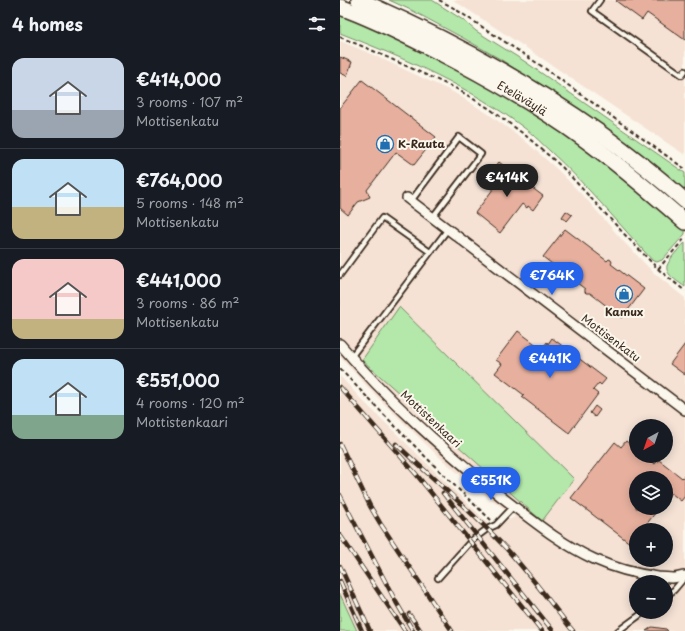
<!DOCTYPE html>
<meta charset="utf-8">
<style>
:root{--surface:#171b24;--page:#20242c;--text:#f1f3f6;--muted:#9ea1a6;--line:#363941;--accent:#2563eb}
body{margin:0;font-family:"Playpen Sans",sans-serif;background:var(--page);color:var(--text);height:100vh;display:flex;flex-direction:column;font-size:15px;white-space:nowrap}
*{box-sizing:border-box;margin:0}
p{font-size:13px;color:var(--muted)}
.icon{flex:none;width:22px;height:22px;fill:none;stroke:currentColor;stroke-width:2;stroke-linecap:round;stroke-linejoin:round}
.map{position:relative;flex:1;overflow:hidden}
.drawer{display:flex;flex-direction:column;background:var(--surface);width:340px}
.drawer>*{flex:none}
.needle{width:26px;rotate:220deg}
.buttons{position:absolute;left:289px;top:419px;display:grid;gap:8px}
.buttons a{display:grid;place-items:center;width:44px;height:44px;border-radius:50%;background:var(--surface);box-shadow:0 2px 10px #0003;font-size:20px}
.price{position:absolute;translate:-50% -34px;padding:0 9px;border-radius:14px;background:var(--accent);color:#fff;font-size:13px;line-height:26px;filter:drop-shadow(0 1px 2px #0008)}
.price::after{content:'';position:absolute;left:50%;top:24px;width:12px;height:9px;margin-left:-6px;background:inherit;clip-path:polygon(0 0,100% 0,50% 100%)}
.price.on{background:#222;color:#fff}
ul{padding:0;list-style:none}
li{display:flex;align-items:center;gap:12px;height:100px;padding:0 12px}
li+li{border-top:1px solid var(--line)}
li span{display:grid;place-items:center;flex:none;width:112px;height:80px;border-radius:12px;color:#555}
li>.icon{margin-inline-start:auto}
span .icon{width:48px;height:48px;fill:#fffc;stroke-width:1}
li b{font-size:17px}
h2{display:flex;justify-content:space-between;align-items:center;height:48px;padding:0 12px;font-size:17px}
main{display:flex;flex:1;min-height:0}
.map>svg:first-child{display:block}
</style>
<main>
<section class="drawer">
<h2>4 homes<svg class="icon" aria-label="filters" viewBox="0 0 24 24"><path d="M4 7h16M4 17h16"/><circle cx="9" cy="7" r="2"/><circle cx="15" cy="17" r="2"/></svg></h2>
<ul>
<li><span style="background:linear-gradient(#c9d6e8 65%,#9aa5b1 0)"><svg class="icon" aria-label="home" viewBox="0 0 24 24"><path d="M3 11l9-7 9 7M6 9v11h12V9"/></svg></span><div><b>€414,000</b><p>3 rooms · 107 m²</p><p>Mottisenkatu</p></div></li>
<li><span style="background:linear-gradient(#bfe0f5 60%,#c2b280 0)"><svg class="icon" aria-label="home" viewBox="0 0 24 24"><path d="M3 11l9-7 9 7M6 9v11h12V9"/></svg></span><div><b>€764,000</b><p>5 rooms · 148 m²</p><p>Mottisenkatu</p></div></li>
<li><span style="background:linear-gradient(#f6c9c9 75%,#c2b280 0)"><svg class="icon" aria-label="home" viewBox="0 0 24 24"><path d="M3 11l9-7 9 7M6 9v11h12V9"/></svg></span><div><b>€441,000</b><p>3 rooms · 86 m²</p><p>Mottisenkatu</p></div></li>
<li><span style="background:linear-gradient(#bfe0f5 70%,#7fa58c 0)"><svg class="icon" aria-label="home" viewBox="0 0 24 24"><path d="M3 11l9-7 9 7M6 9v11h12V9"/></svg></span><div><b>€551,000</b><p>4 rooms · 120 m²</p><p>Mottistenkaari</p></div></li>
</ul>
</section>
<div class="map">
<svg width="345" height="631" viewBox="0 0 345 631">
<rect width="100%" height="100%" fill="#fbf7ec"/>
<filter id="ink" filterUnits="userSpaceOnUse"><feTurbulence type="fractalNoise" baseFrequency=".025" numOctaves="2"/><feDisplacementMap in="SourceGraphic" scale="8" xChannelSelector="R" yChannelSelector="G"/><feConvolveMatrix kernelMatrix="1 2 1 2 8 2 1 2 1" color-interpolation-filters="sRGB"/></filter>
<g filter="url(#ink)">
<!-- built -->
<g fill="#f5e2d5" fill-rule="evenodd">
<path d="M113 0H345V155L188 49Z"/>
<path d="M0 41 27 52 113 92 147 113 183 139 219 171 248 201 284 242 314 273 345 298V631H17L0 594V376L21 399 152 527 175 517 132 485 99 457 36 396 0 357ZM296 426H326V456H296ZM296 478H326V508H296ZM296 530H326V560H296ZM296 582H326V612H296Z"/>
</g>
<!-- green -->
<g fill="#b3e8aa" stroke="#778964">
<path d="M49 0H92L123 20 136 31 184 61 345 173V195L224 101 160 59 125 39 73 11Z"/>
<path d="M0 12 117 67 186 107 247 147 345 229V234L322 260 317 262 313 261C279 224 247 185 210 151 202 144 195 136 187 130 131 87 66 59 0 33Z"/>
<path d="M345 243V287C339 282 325 275 327 266 328 263 330 260 332 257 336 252 340 247 345 243Z"/>
<path d="M59 307 234 479 202 521 22 360Z"/>
<path d="M0 594 17 631H0Z"/>
</g>
<!-- building -->
<g fill="#e7b09e" stroke="#3b2a1e">
<path d="M277 0H345V40L307 13 302 20 276 1Z"/>
<path d="M0 57 12 62 7 76 0 73Z"/>
<path d="M22 80 96 137 74 165 56 152 27 190 30 197 18 202 8 215 0 208V108Z"/>
<path d="M159 162 178 177 180 174 186 178 183 181 203 196 193 210 188 206 187 208 182 204 160 233 135 213 157 184 152 181 153 179 148 175Z"/>
<path d="M226 211 232 215 227 221 222 217Z"/>
<path d="M225 229 267 261 269 259 271 260 272 262 271 264 304 289 282 318 250 293H246L245 292V289L203 257Z"/>
<path d="M178 331 202 349 207 342 208 344 212 338 266 379 261 385 259 383 253 390 258 394 229 433 182 397 184 395 155 373 162 364 156 360Z"/>
<path d="M345 344V375L330 364Z"/>
<path d="M255 406 260 410 255 417 250 413Z"/>
<path d="M286 441 296 449V456H305L315 464 319 460 342 478 345 475V496L341 501 331 493 326 499V478H296V508H319L302 530H296V538L291 544 231 498 275 442 281 447Z"/>
<path d="M312 627 326 629 328 631H306Z"/>
</g>
<g fill="none" stroke-linecap="round" stroke-linejoin="round">
<!-- service casing -->
<g stroke="#3b2a1e" stroke-width="8">
<g id="service">
<path d="M260 0 252 11 342 75 345 71"/>
<path d="M71 201 119 137 141 154 92 218"/>
<path d="M0 275 42 218 90 252"/>
<path d="M11 357 108 229"/>
<path d="M98 578 131 541 147 529 156 525 174 506"/>
<path d="M326 596 334 590 345 577"/>
<path d="M278 631 304 612"/>
</g>
</g>
<!-- minor casing -->
<g stroke="#3b2a1e" stroke-width="12">
<g id="minor">
<path d="M67 198 345 410"/>
<path d="M0 344C48 401 105 451 163 498 192 520 221 544 254 559 274 568 296 574 318 577 323 577 328 578 333 578 337 578 341 576 345 576"/>
</g>
</g>
<!-- trunk casing -->
<g stroke="#3b2a1e" stroke-width="18">
<g id="trunk">
<path d="M19 0C136 51 250 115 345 201"/>
<path id="s1" d="M0 7C31 18 61 33 91 48 144 75 196 104 244 139 280 165 312 193 345 222"/>
</g>
</g>
<!-- path -->
<g stroke="#3b2a1e" stroke-width="2" stroke-dasharray="4 3" stroke-linecap="butt">
<path d="M99 0 112 7 200 65 345 169"/>
<path d="M0 37 29 49 117 89 150 109 185 135 222 167 287 237 318 269 345 291"/>
<path d="M318 269 345 238"/>
<path d="M0 369C49 420 99 472 151 520"/>
</g>
<!-- service -->
<use href="#service" stroke="#fbf7ec" stroke-width="4.5"/>
<!-- minor -->
<use href="#minor" stroke="#fbf7ec" stroke-width="9"/>
<!-- trunk -->
<use href="#trunk" stroke="#fbf7ec" stroke-width="15"/>
<!-- rail casing -->
<g stroke="#3b2a1e" stroke-width="4.5">
<g id="rail">
<path d="M0 387 76 474 202 631"/>
<path d="M0 444 30 506 40 523 112 631"/>
<path d="M56 444C91 477 128 508 161 543 187 570 209 601 233 631"/>
<path d="M103 493 213 631"/>
<path d="M0 495 56 602 73 631"/>
<path d="M0 535 65 631"/>
<path d="M0 566 30 631"/>
<path d="M0 581 22 631"/>
<path d="M69 614 81 631"/>
</g>
</g>
<!-- rail -->
<use href="#rail" stroke="#fbf7ec" stroke-width="3" stroke-dasharray="9" stroke-linecap="butt"/>
</g>
</g>
<!-- icons -->
<defs>
<g id="shop-ring" transform="scale(0.9)"><circle r="9.5" fill="#fbf7ec" stroke="#1f6fb2" stroke-width="1.5"/><path d="M-5-2.5h2.3a2.7 3.5 0 0 1 5.4 0H5L5.5 6h-11ZM-1.5-2.5h3a1.5 2.3 0 0 0-3 0Z" fill="#1f6fb2"/></g>
</defs>
<g fill-rule="evenodd">
<use href="#shop-ring" x="45" y="144"/>
<use href="#shop-ring" x="284" y="294"/>
</g>
<g text-anchor="middle" stroke-width="4" stroke-linejoin="round" paint-order="stroke">
<!-- street labels -->
<g font-size="11" fill="#3b2a1e" stroke="#fbf7ec">
<text dy="4" stroke="none"><textPath href="#s1" startOffset="204">Eteläväylä</textPath></text>
<text transform="translate(271 338) rotate(37)" y="4">Mottisenkatu</text>
<text transform="translate(91 419) rotate(43)" y="4">Mottistenkaari</text>
</g>
<!-- poi labels -->
<g font-size="11" font-weight="bold" fill="#3b2a1e" stroke="#fbf7ec" text-anchor="start">
<text x="58" y="148">K-Rauta</text>
<text x="284" y="316" text-anchor="middle">Kamux</text>
</g>
</g>
</svg>
<div class="buttons">
<a><svg class="needle" viewBox="-14 -14 28 28"><path d="M0-13l5 13h-10z" fill="#e53935"/><path d="M0 13l5-13h-10z" fill="#9ea1a6"/></svg></a>
<a><svg class="icon" aria-label="layers" viewBox="0 0 24 24"><path d="M12 4l9 5-9 5-9-5zM3 14l9 5 9-5"/></svg></a>
<a>+</a>
<a>−</a>
</div>
<b class="price on" style="left:167px;top:198px">€414K</b>
<b class="price" style="left:212px;top:296px">€764K</b>
<b class="price" style="left:210px;top:379px">€441K</b>
<b class="price" style="left:151px;top:501px">€551K</b>
</div>
</main>
